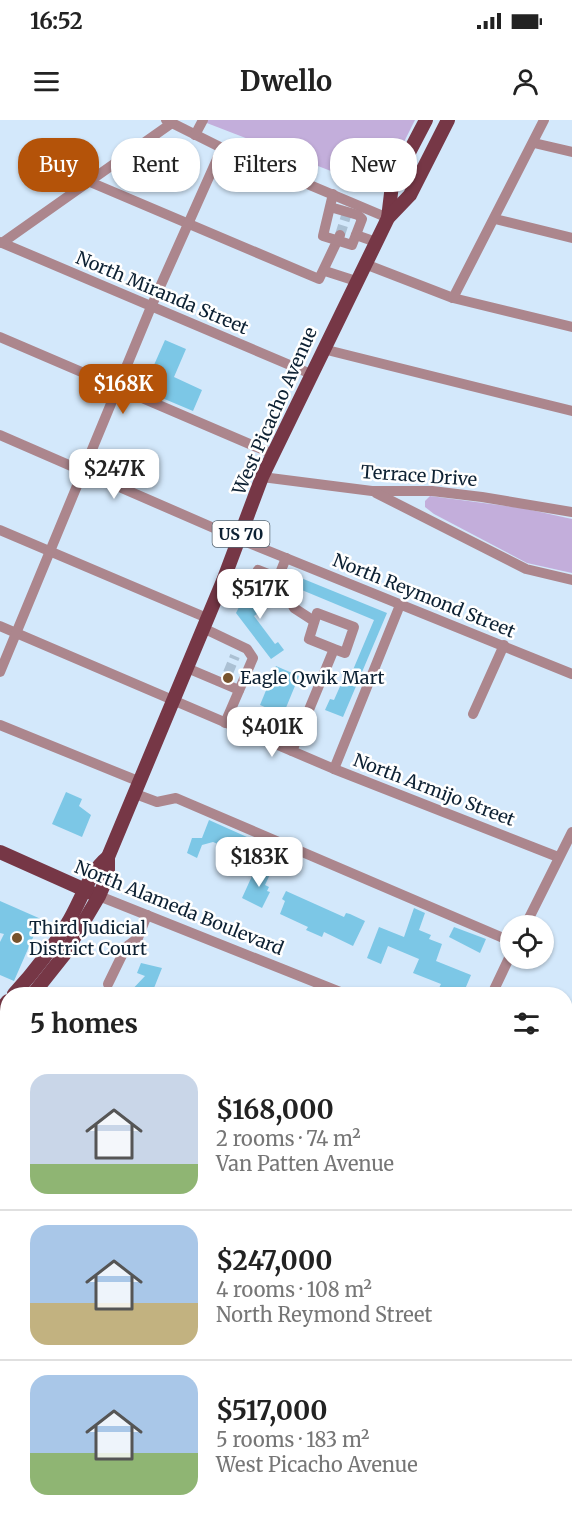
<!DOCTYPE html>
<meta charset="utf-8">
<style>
:root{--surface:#fff;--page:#f6f6f6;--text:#222;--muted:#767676;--line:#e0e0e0;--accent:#b45309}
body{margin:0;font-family:Merriweather,serif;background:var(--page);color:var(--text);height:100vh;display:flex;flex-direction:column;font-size:22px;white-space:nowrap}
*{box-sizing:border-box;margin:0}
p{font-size:20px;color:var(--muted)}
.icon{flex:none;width:33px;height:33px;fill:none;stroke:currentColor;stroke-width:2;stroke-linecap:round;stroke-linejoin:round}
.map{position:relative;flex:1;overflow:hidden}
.sheet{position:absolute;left:0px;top:867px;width:573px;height:536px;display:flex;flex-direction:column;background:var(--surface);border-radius:24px 24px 0 0;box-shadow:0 2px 4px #0004}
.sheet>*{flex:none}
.hud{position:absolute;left:18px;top:18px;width:537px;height:54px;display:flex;gap:12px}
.buttons{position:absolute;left:500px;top:795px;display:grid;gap:12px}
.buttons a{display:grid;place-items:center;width:54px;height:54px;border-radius:50%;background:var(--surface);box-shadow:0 2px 4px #0004;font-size:30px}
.price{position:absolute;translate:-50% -51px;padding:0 14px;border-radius:12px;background:#fff;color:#222;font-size:20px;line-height:39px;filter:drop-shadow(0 2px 3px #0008)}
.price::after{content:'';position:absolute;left:50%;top:36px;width:18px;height:14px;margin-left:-9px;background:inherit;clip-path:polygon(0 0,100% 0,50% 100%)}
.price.selected{background:var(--accent);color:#fff}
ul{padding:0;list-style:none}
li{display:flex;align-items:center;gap:18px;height:150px;padding:0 30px}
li+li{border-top:2px solid var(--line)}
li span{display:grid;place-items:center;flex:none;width:168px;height:120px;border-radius:18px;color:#555}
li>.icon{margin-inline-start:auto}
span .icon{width:72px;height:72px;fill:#fffc;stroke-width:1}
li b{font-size:26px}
h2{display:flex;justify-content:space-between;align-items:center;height:72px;padding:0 30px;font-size:26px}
.pill{padding:0 21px;border-radius:24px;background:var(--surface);box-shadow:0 2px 4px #0004;font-size:21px;line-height:54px}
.pill.selected{background:var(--accent);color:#fff}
.status{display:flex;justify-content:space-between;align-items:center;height:42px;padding:0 30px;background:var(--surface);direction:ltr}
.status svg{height:16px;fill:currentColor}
header{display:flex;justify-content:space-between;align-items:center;height:78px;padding:0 30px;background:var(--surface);font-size:27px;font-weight:700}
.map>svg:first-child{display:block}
</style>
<div class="status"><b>16:52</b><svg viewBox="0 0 49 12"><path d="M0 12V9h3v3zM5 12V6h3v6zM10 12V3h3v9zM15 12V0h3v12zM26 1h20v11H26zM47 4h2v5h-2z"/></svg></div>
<header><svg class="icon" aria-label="menu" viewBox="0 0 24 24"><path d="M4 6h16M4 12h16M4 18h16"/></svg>Dwello<svg class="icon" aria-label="person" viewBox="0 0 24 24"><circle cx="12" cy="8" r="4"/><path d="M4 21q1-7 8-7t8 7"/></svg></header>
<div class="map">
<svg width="572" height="1402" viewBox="0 0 572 1402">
<rect width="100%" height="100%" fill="#d3e8fb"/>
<!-- built -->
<path fill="#c1d7ed" d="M7 917 8 1105 0 1112V924Z"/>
<!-- green -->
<g fill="#c3aedb">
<path d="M199 0H415L380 70Z"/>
<path d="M430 376 522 388 572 399V453L527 443 434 394 425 387V381Z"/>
</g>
<!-- building -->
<g fill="#7cc7e6">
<path d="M165 220 186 229 174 257 202 270 193 291 143 270Z"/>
<path d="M301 458 387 493 343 597 325 590 330 579 334 580 345 555 350 557 374 500 297 468Z"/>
<path d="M269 466 280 477 254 496 275 524 278 522 284 530 271 539 236 493 240 485 254 475 256 478Z"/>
<path d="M276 546 299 556 283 595 260 585Z"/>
<path d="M66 672 82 679 79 686 91 695 82 717 52 704Z"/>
<path d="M209 700 247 717 241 730 225 723 223 726 213 722 202 725 197 738 187 733 192 718H202Z"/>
<path d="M264 743 273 748 265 765 269 767 267 771 270 772 262 788 242 778 252 756 257 758Z"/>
<path d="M286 771 344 797 346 793 350 794 365 801 353 826 324 812 322 817 306 810 308 807 280 794 285 781 282 779Z"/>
<path d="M0 781 41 799 14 861 0 855V822L4 814 0 813Z"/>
<path d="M414 788 425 793 419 810 431 815 429 819 442 824 436 841 471 855 463 874 439 868 441 864 413 853 419 839 388 826 381 844 367 838 379 807 404 817Z"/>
<path d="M454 807 486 819 480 833 449 817Z"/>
<path d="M141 843 162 848 152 873 146 871 143 874H128L145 856 137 853Z"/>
</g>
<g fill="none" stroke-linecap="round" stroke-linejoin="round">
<!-- minor-tunnel -->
<g stroke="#abc0d3" stroke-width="10" stroke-dasharray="10 5" stroke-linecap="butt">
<path d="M340 115 346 96"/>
<path d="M228 553 235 536"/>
</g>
<!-- minor -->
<g stroke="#ac868d" stroke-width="10">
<path d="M166 0 222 28 388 98"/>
<path d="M195 15 203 0"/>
<path d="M534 23 572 32"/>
<path d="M90 62 319 159 340 115"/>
<path d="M330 87 358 95 362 99 352 125 323 116 333 74"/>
<path d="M495 99 572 118"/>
<path d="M356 115 376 122"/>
<path d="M0 122 311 254"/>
<path d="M2 123 172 3"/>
<path d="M365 144 453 178 572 207"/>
<path d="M325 151 356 161"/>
<path d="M453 178 544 0"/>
<path d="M0 217 273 334"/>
<path d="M323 229 572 291"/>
<path d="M0 315 239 419 572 554"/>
<path d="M262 357 372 371H432L482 377 572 392"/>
<path d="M376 373 526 449 572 460"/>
<path d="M0 410 207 498"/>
<path d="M286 438 278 458 294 488 314 501"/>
<path d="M223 461 247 470 258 450 278 458"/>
<path d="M0 506 334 649 558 737"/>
<path d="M203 508 247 529 253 538 225 603"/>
<path d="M187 548 239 570"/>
<path d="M0 552 151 187 222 28"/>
<path d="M473 594 504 525"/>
<path d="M0 605 138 661"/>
<path d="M292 631 334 529 345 533 354 507 317 493 309 519 334 529"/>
<path d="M334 649 400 485"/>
<path d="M133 673 157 682 176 678 510 821"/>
<path d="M99 776 345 874"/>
<path d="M525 806 572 712"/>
<path d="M108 864 126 827 138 818 147 795"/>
<path d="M492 874 510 836"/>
<path d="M0 944 8 937"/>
<path d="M566 963 572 965"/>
<path d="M0 984 8 977"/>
<path d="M566 1041 572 1044"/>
<path d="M566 1092 572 1086"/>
<path d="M0 1104 8 1097"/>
<path d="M566 1201 572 1195"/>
<path d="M566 1367 572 1371"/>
<path d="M479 1395 492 1402"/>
<path d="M27 1402 34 1395"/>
<path d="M239 1402 247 1395"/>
<path d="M356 1402 363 1395"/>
</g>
<!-- major -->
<g stroke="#763746" stroke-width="14">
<path d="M388 98 392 65 426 0"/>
<path d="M0 732 94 774"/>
<path d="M14 874C33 853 52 829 67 804 81 782 88 753 108 737"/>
<path d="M33 874 64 835 99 776 108 755V737L223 461 262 357 388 98 410 75 448 0"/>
<path d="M0 890 8 881"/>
<path d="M0 911 8 903"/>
<path d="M0 1231 8 1235"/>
<path d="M0 1254 8 1258"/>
<path d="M269 1395 282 1402"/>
<path d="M316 1395 329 1402"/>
</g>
</g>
<!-- markers -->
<g fill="#77532d" stroke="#fff" stroke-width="2">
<circle cx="228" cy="558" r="6"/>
<circle cx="17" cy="818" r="6"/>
</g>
<g text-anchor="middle" stroke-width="5" stroke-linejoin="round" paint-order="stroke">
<!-- shield labels -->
<rect fill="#fff" stroke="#566470" stroke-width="1.5" x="212.5" y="401" width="57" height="26" rx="4.5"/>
<g font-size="16" font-weight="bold" fill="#0d2133">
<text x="241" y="420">US 70</text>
</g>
<!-- street labels -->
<g font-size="18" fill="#0d2133" stroke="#fff">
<text transform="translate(162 173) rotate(23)" y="6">North Miranda Street</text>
<text transform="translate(275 291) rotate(-66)" y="6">West Picacho Avenue</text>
<text transform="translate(419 356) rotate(4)" y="6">Terrace Drive</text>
<text transform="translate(424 476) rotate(22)" y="6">North Reymond Street</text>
<text transform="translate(434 670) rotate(21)" y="6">North Armijo Street</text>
<text transform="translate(179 788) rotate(22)" y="6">North Alameda Boulevard</text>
</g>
<!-- poi labels -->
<g font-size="18" fill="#0d2133" stroke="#fff" text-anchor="start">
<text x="240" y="564">Eagle Qwik Mart</text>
<text x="29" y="814">Third Judicial<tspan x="29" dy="21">District Court</tspan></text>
</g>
</g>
</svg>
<div class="buttons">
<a><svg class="icon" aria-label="locate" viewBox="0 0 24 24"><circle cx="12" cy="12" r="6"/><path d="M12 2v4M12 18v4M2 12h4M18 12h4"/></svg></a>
</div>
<b class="price selected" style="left:123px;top:295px">$168K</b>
<b class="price" style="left:114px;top:380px">$247K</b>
<b class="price" style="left:260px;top:500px">$517K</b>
<b class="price" style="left:272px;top:638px">$401K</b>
<b class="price" style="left:259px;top:768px">$183K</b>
<div class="hud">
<a class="pill selected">Buy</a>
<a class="pill">Rent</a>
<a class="pill">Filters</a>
<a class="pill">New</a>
</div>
<section class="sheet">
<h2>5 homes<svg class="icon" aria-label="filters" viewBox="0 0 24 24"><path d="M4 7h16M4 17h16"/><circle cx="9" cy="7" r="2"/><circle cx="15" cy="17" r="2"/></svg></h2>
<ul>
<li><span style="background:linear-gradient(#c9d6e8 75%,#8fb573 0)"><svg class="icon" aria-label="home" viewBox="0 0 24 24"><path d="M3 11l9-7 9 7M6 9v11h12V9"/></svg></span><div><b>$168,000</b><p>2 rooms · 74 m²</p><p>Van Patten Avenue</p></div></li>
<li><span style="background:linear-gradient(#a9c7e8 65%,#c2b280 0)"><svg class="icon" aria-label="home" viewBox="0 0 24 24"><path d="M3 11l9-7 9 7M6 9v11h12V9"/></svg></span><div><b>$247,000</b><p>4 rooms · 108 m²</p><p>North Reymond Street</p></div></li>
<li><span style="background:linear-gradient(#a9c7e8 65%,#8fb573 0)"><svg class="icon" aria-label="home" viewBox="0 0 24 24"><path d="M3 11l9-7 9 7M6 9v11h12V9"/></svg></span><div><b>$517,000</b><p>5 rooms · 183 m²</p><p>West Picacho Avenue</p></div></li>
</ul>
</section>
</div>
